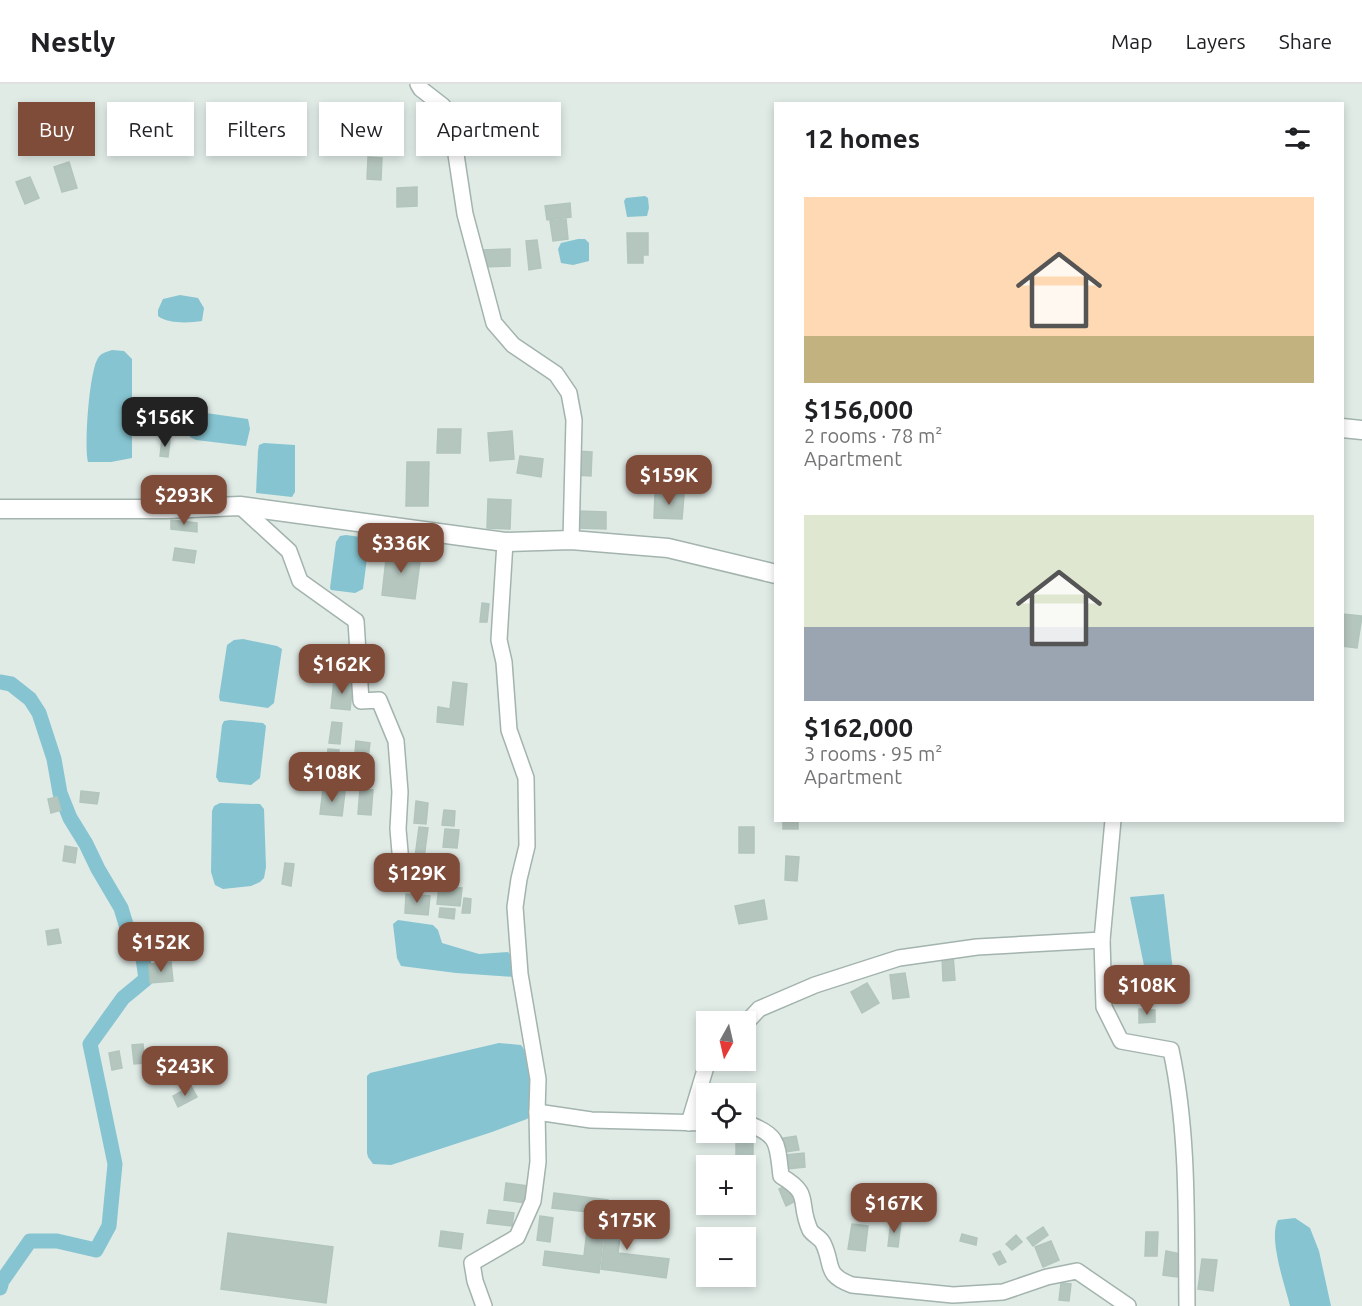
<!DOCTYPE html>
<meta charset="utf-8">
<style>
:root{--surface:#fff;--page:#f2f2f2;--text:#202124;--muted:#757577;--line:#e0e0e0;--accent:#7f4c3a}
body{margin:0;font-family:Ubuntu,sans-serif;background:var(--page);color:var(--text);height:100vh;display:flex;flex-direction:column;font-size:22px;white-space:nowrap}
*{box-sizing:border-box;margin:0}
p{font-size:20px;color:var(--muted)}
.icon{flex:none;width:33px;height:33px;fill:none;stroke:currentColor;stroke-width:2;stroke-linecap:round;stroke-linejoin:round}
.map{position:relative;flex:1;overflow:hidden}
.details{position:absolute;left:774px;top:18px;width:570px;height:720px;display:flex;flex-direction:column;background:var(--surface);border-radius:0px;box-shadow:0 3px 9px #0003}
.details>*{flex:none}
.top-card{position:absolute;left:18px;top:18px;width:570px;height:54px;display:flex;gap:12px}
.needle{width:39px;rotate:188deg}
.tools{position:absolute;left:696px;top:927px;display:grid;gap:12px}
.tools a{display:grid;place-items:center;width:60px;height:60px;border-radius:0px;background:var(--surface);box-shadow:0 3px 9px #0003;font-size:30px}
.price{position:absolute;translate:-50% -51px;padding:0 14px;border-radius:12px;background:var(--accent);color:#fff;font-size:20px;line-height:39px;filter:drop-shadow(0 2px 3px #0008)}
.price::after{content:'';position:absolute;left:50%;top:36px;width:18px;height:14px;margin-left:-9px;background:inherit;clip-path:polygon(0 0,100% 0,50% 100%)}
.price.selected{background:#222;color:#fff}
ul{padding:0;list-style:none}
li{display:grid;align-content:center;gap:12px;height:318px;padding:0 30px}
li span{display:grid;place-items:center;height:186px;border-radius:0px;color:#555}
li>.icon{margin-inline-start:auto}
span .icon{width:108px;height:108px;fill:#fffc;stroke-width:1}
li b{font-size:26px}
h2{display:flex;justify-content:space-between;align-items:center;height:72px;padding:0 30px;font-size:26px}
.pill{padding:0 21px;border-radius:0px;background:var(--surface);box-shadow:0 3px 9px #0003;font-size:21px;line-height:54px}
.pill.selected{background:var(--accent);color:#fff}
header{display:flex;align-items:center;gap:36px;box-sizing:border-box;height:84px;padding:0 30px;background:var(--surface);border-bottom:2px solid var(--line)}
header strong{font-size:28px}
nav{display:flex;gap:33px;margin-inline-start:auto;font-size:21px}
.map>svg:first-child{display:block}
</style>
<header>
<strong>Nestly</strong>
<nav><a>Map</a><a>Layers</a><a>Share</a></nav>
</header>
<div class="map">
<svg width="1362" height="1222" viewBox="0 0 1362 1222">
<rect width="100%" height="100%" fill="#e0ebe6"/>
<!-- water -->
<g fill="#86c4d1">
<path d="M645 112 648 114 649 124 647 132 627 133 624 117 626 114Z"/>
<path d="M578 155H585L589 159V177L573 181 561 179 558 165 561 159Z"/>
<path d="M180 211 198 214 204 224 202 237C189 239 168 240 158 232V226L163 215Z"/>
<path d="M112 266 124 267 132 275V374L111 378H88C84 361 89 292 97 276 100 269 106 268 112 266Z"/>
<path d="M199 328 248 335 250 345 246 362 196 356 190 353 192 332Z"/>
<path d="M264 359 295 361V408L292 413 256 409 258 367 259 361Z"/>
<path d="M346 451 368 454 369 459 363 505 355 509 331 506 330 504 336 458 340 452Z"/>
<path d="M243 555 277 562 282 565 274 619 268 624 220 617 219 613 227 561 234 556Z"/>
<path d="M230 636 263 639 266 642 260 694 251 701 219 698 216 693 222 641 224 637Z"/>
<path d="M220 719 260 720 264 725 266 783 264 794 260 798 251 802 223 805 215 801 211 788 212 727 214 722Z"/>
<path d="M1164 810 1176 913 1151 916 1130 813Z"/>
<path d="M398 836 433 841 438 846 442 859 479 870 508 868 513 875 514 893 456 889 401 882 397 874 393 840Z"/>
<path d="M499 959 521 961C530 971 536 1014 534 1029L527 1035 492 1048 391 1081 373 1080 368 1073 367 1069V992L370 989Z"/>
<path d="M1295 1134 1310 1144 1319 1167 1331 1222H1290C1285 1201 1268 1154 1278 1136Z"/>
</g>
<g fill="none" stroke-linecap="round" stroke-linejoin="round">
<!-- canal -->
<path stroke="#86c4d1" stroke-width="15" d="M0 598 11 600 30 615 39 629 54 675 60 709 70 734 86 760 98 785 121 824 128 847 142 868 146 895 123 914 90 960 115 1080 109 1142 96 1166 57 1157H30L2 1197 0 1204"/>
</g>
<!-- building -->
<g fill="#b5c6bf" stroke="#b2c5bd" stroke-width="1.5">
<path d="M370 25 379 26 378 41 369 40Z"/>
<path d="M368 73 382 74 381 96 367 95Z"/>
<path d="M69 78 77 104 62 108 54 83Z"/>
<path d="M30 93 39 114 25 120 16 98Z"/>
<path d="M417 103V122L397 123V104Z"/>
<path d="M570 119 571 133 547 136 545 122Z"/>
<path d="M566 135 568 155 553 157 550 137Z"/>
<path d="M627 149H648V171H643V179H628Z"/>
<path d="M537 156 541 184 529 186 526 157Z"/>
<path d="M510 165V182L483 183 482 166Z"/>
<path d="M159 331 178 333 176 346 158 344Z"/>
<path d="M438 345H461L460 369H437Z"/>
<path d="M512 347 514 375 490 377 488 349Z"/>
<path d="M162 355 170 356 168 373 160 372Z"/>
<path d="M576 367 592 368 591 392 575 391Z"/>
<path d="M520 372 543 375 541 393 517 389Z"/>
<path d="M407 378H429L428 422H406Z"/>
<path d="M655 410 684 411 682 435 654 434Z"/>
<path d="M488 415 511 416 510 445 487 444Z"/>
<path d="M578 427 606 428V445L577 444Z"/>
<path d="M171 436 197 439V448L171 445Z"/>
<path d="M175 464 196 467 194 479 173 476Z"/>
<path d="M387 466 421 470 415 515 382 511Z"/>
<path d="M482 519 489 520 487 538H480Z"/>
<path d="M1342 530 1362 532 1357 564 1342 562Z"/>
<path d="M338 565 351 567 348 593 336 592Z"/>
<path d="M334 596 353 598 350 626 331 624Z"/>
<path d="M453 598 467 600 463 641 437 638 438 623 450 625Z"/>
<path d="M332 638 342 639 340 660 329 659Z"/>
<path d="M356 657 370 659 367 682 354 681Z"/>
<path d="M328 665 339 666 338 684 326 682Z"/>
<path d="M323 705 345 708 342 732 320 730Z"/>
<path d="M360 705 373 706 371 731 358 730Z"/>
<path d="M81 707 99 709 97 720 80 718Z"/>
<path d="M57 713 61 726 51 729 48 715Z"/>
<path d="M416 717 428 719 426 740 414 739Z"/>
<path d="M444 726 455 727 454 742 442 741Z"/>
<rect x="783" y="736" width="15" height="9"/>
<path d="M419 743 428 744 424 774 415 773Z"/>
<rect x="739" y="743" width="15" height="26"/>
<path d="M445 745 459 746 457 764 443 763Z"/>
<path d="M65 762 77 764 75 779 63 777Z"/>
<path d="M786 772 799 773 797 797 785 796Z"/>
<path d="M285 779 294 780 291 802 282 800Z"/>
<path d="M411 785 422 786 421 799 410 797Z"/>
<path d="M439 802 462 804 460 822 437 820Z"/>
<path d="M406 810 430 812 428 831 405 829Z"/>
<path d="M464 814 471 815 470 829H462Z"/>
<path d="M764 816 767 835 739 840 735 822Z"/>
<path d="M440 824 455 825 454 835 439 833Z"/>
<path d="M58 845 61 859 48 861 46 847Z"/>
<path d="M942 871H953L955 896 943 897Z"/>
<path d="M171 878 173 897 150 899 149 880Z"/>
<path d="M905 889 909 913 893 915 890 891Z"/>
<path d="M867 899 879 919 862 929 851 908Z"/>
<path d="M1139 925 1155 926V938L1139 939Z"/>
<path d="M143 960 145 979 134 980 132 961Z"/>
<path d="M119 967 122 984 112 986 109 969Z"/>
<path d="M191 1002 197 1013 178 1023 173 1012Z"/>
<path d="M736 1051 753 1052V1074L736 1073Z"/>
<path d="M796 1052 799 1066 786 1068 783 1054Z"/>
<path d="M804 1069 805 1083 787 1085 786 1071Z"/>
<path d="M506 1099 528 1102 525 1119 504 1116Z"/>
<path d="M787 1101 794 1118 786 1122 779 1105Z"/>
<path d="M554 1109 608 1116 599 1189 543 1181 545 1167 584 1172 589 1128 552 1124Z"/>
<path d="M609 1120 624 1123 618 1169 669 1175 666 1194 601 1185Z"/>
<path d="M489 1126 514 1129 512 1142 487 1139Z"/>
<path d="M540 1132 553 1134 550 1158 537 1156Z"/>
<path d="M891 1137 901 1138 898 1163 888 1162Z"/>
<path d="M852 1140 868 1142 865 1167 848 1165Z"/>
<path d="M1043 1143 1048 1151 1033 1162 1027 1154Z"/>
<path d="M441 1147 463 1150 461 1165 439 1162Z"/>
<path d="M1146 1148H1158L1157 1172H1145Z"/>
<path d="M228 1149 333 1163 326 1219 221 1205Z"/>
<path d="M962 1150 977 1154 976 1161 960 1157Z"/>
<path d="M1016 1151 1022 1158 1012 1166 1006 1160Z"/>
<path d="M1051 1157 1059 1176 1043 1183 1035 1163Z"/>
<path d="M1000 1167 1006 1178 999 1181 993 1170Z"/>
<path d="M1166 1167 1181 1170 1177 1193 1163 1191Z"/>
<path d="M1202 1175 1217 1176 1213 1207 1198 1205Z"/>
<path d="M1061 1199 1071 1200 1069 1217 1059 1216Z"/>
</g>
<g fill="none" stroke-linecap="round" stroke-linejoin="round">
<!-- minor casing -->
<g stroke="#a3b3ad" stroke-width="18">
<g id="minor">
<path d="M418 0 421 5 443 22 452 44 465 130 494 239 513 261 556 290 569 309 574 336 571 456"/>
<path d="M240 422 289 467 300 497 356 537 361 617 379 616 396 657 400 708 398 745 402 791"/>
<path d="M505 458 499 556 504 578 509 646 526 694 527 762 519 795 515 823 520 890 538 995 537 1028 591 1036 706 1039"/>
<path d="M1113 736 1102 856 1104 923 1121 957 1171 966C1189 1050 1186 1137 1187 1222"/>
<path d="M746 939 759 925 815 901 899 874 977 863 1102 856"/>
<path d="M689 1039 708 976"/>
<path d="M746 1039C780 1051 777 1060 781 1092 813 1111 797 1117 810 1146 813 1151 820 1153 823 1159 834 1181 823 1190 852 1201L953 1211 1003 1208 1047 1193 1077 1187 1128 1222"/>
<path d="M484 1222 475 1197 472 1179 517 1153 533 1117 538 1078 537 1028"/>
</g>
</g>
<!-- tertiary casing -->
<g stroke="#a3b3ad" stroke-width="21">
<g id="tertiary">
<path d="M1342 344 1362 346"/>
<path d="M0 425H165L240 422 505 458 571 456 668 464 776 490"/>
</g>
</g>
<!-- minor -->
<use href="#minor" stroke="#fff" stroke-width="15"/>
<!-- tertiary -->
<use href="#tertiary" stroke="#fff" stroke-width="18"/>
</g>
</svg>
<div class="tools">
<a><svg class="needle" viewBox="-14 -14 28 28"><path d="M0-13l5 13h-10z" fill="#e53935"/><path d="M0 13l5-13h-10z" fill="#757577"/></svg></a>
<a><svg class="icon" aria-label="locate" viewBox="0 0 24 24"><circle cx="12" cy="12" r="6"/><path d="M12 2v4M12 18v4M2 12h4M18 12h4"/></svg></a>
<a>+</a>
<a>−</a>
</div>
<b class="price selected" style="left:165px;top:364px">$156K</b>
<b class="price" style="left:669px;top:422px">$159K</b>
<b class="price" style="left:184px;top:442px">$293K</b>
<b class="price" style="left:401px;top:490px">$336K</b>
<b class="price" style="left:342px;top:611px">$162K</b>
<b class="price" style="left:332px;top:719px">$108K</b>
<b class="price" style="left:417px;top:820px">$129K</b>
<b class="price" style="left:161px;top:889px">$152K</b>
<b class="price" style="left:1147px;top:932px">$108K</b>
<b class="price" style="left:185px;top:1013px">$243K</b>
<b class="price" style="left:894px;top:1150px">$167K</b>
<b class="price" style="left:627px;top:1167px">$175K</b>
<div class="top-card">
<a class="pill selected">Buy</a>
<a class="pill">Rent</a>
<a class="pill">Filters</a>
<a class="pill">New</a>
<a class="pill">Apartment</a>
</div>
<section class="details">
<h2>12 homes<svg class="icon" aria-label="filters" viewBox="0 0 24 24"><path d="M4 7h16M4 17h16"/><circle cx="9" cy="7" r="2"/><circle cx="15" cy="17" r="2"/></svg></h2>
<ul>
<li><span style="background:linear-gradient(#ffd9b3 75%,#c2b280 0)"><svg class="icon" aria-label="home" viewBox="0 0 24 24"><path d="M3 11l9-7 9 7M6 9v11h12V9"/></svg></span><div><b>$156,000</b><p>2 rooms · 78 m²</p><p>Apartment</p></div></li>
<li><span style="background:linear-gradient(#dfe7d0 60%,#9aa5b1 0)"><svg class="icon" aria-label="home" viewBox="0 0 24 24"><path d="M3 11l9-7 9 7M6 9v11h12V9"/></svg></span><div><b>$162,000</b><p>3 rooms · 95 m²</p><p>Apartment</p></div></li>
</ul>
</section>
</div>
